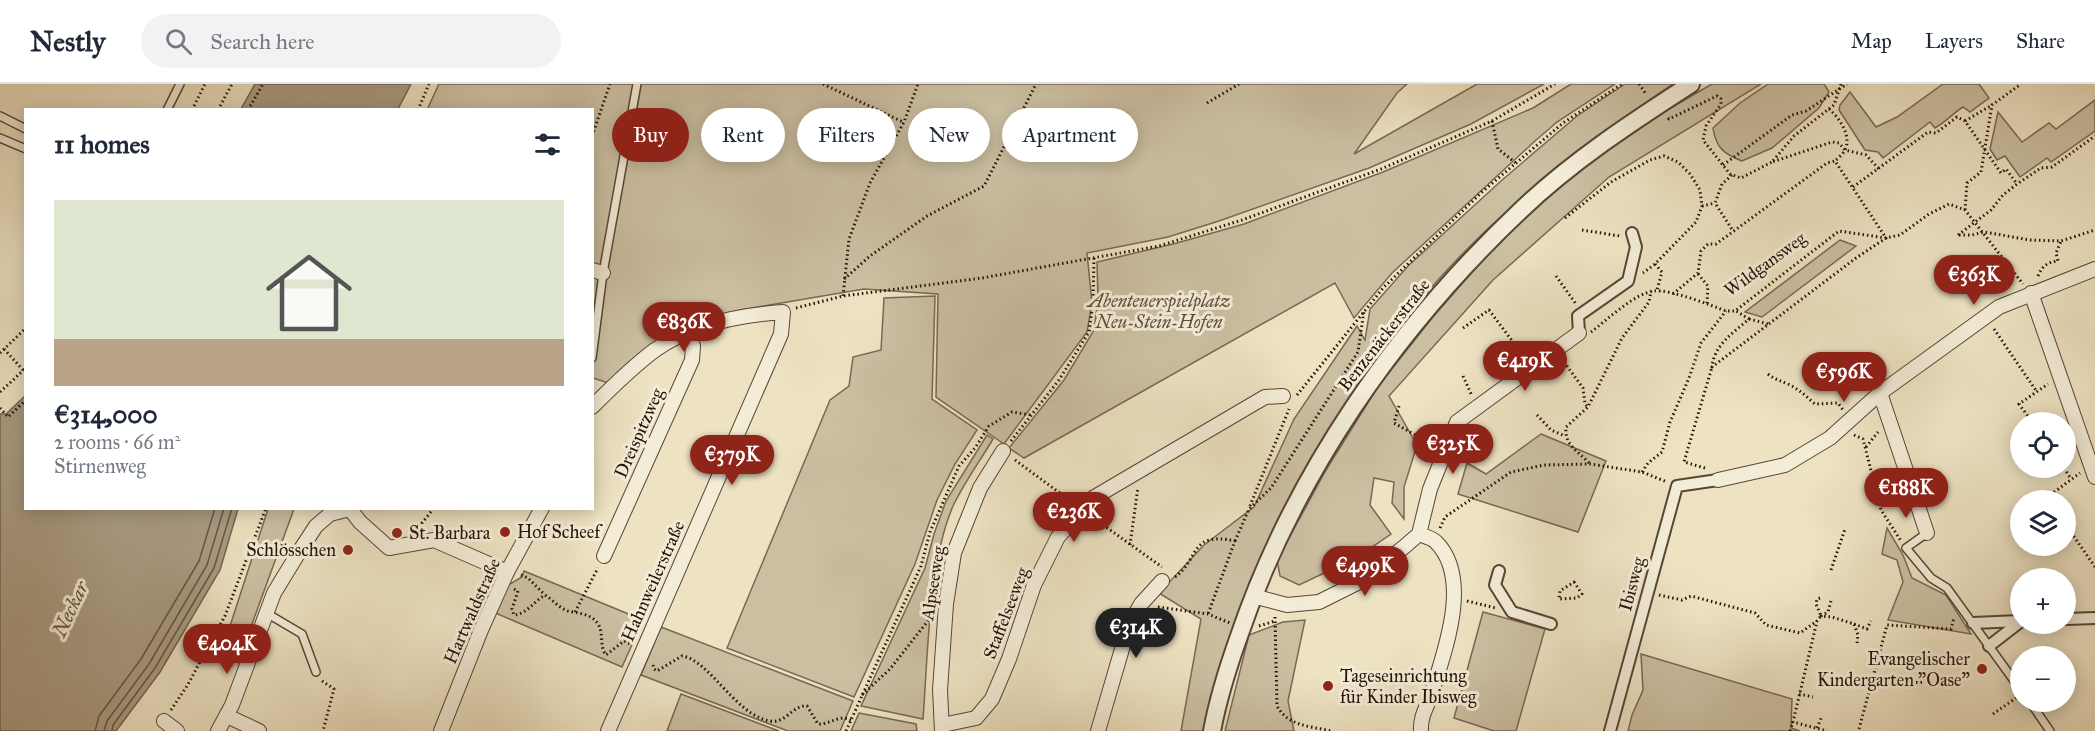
<!DOCTYPE html>
<meta charset="utf-8">
<style>
:root{--surface:#fff;--page:#f2f2f3;--text:#1f2937;--muted:#747a83;--line:#e0e1e3;--accent:#8f2418}
body{margin:0;font-family:"IM FELL Great Primer",serif;background:var(--page);color:var(--text);height:100vh;display:flex;flex-direction:column;font-size:22px;white-space:nowrap}
*{box-sizing:border-box;margin:0}
p{font-size:20px;color:var(--muted)}
.icon{flex:none;width:33px;height:33px;fill:none;stroke:currentColor;stroke-width:2;stroke-linecap:round;stroke-linejoin:round}
.map{position:relative;flex:1;overflow:hidden}
.side{position:absolute;left:24px;top:24px;width:570px;height:402px;display:flex;flex-direction:column;background:var(--surface);border-radius:0px;box-shadow:0 3px 15px #0003}
.side>*{flex:none}
.banner{position:absolute;left:612px;top:24px;width:570px;height:54px;display:flex;gap:12px}
.tools{position:absolute;left:2010px;top:328px;display:grid;gap:12px}
.tools a{display:grid;place-items:center;width:66px;height:66px;border-radius:50%;background:var(--surface);box-shadow:0 3px 15px #0003;font-size:30px}
.price{position:absolute;translate:-50% -51px;padding:0 14px;border-radius:21px;background:var(--accent);color:#fff;font-size:20px;line-height:39px;filter:drop-shadow(0 2px 3px #0008)}
.price::after{content:'';position:absolute;left:50%;top:36px;width:18px;height:14px;margin-left:-9px;background:inherit;clip-path:polygon(0 0,100% 0,50% 100%)}
.price.current{background:#222;color:#fff}
ul{padding:0;list-style:none}
li{display:grid;align-content:center;gap:12px;height:318px;padding:0 30px}
li span{display:grid;place-items:center;height:186px;border-radius:0px;color:#555}
li>.icon{margin-inline-start:auto}
span .icon{width:108px;height:108px;fill:#fffc;stroke-width:1}
li b{font-size:26px}
h2{display:flex;justify-content:space-between;align-items:center;height:72px;padding:0 30px;font-size:26px}
.tag{padding:0 21px;border-radius:27px;background:var(--surface);box-shadow:0 3px 15px #0003;font-size:21px;line-height:54px}
.tag.current{background:var(--accent);color:#fff}
header{display:flex;align-items:center;gap:36px;box-sizing:border-box;height:84px;padding:0 30px;background:var(--surface);border-bottom:2px solid var(--line)}
header strong{font-size:28px}
nav{display:flex;gap:33px;margin-inline-start:auto;font-size:21px}
.search{width:420px;height:54px;background:var(--page);display:flex;align-items:center;gap:15px;box-sizing:border-box;padding:0 21px;border-radius:33px;color:var(--muted);font-size:22px}
.map>svg:first-child{display:block}
</style>
<header>
<strong>Nestly</strong>
<div class="search"><svg class="icon" aria-label="search" viewBox="0 0 24 24"><circle cx="10" cy="10" r="6"/><path d="M15 15l6 6"/></svg>Search here</div>
<nav><a>Map</a><a>Layers</a><a>Share</a></nav>
</header>
<div class="map">
<svg width="2095" height="647" viewBox="0 0 2095 647">
<rect width="100%" height="100%" fill="#ede2c2"/>
<filter id="stains"><feTurbulence type="fractalNoise" baseFrequency=".00333" numOctaves="4"/><feColorMatrix values="0 0 0 0 .2 0 0 0 0 .09 0 0 0 0 .02 0 0 0 .5 -.17"/></filter>
<radialGradient id="worn" r=".72"><stop offset=".6" stop-color="#630" stop-opacity="0"/><stop offset="1" stop-color="#630" stop-opacity=".3"/></radialGradient>
<!-- green -->
<g fill="#cbbfa2" stroke="#786854" stroke-width="1.5">
<path d="M439 0H1407L1397 9 1354 70 1477 0H1544L1471 40 1369 84 1219 137 1168 153 1087 169 1092 219 1087 248 1004 360 936 313 938 210 864 205 740 226 691 238 627 280 608 299 593 294 592 26H427Z"/>
<path d="M1571 0H1615L1557 38 1535 57 1392 189 1354 234 1335 199 1024 374 1009 364 1064 296 1094 246 1098 216 1097 178 1177 159 1244 140 1383 88 1533 24Z"/>
<path d="M1625 0H1673C1589 57 1506 120 1438 196 1416 221 1396 249 1375 275L1376 278 1311 377 1209 647H1181L1201 535 1159 509 1204 461 1254 423 1294 335 1357 242 1365 256 1370 225 1408 182 1501 97 1577 32Z"/>
<path d="M1712 0H1761L1609 93 1493 196 1389 312 1417 361 1404 403V435L1392 419 1394 398 1374 394 1370 421 1391 450 1356 474 1299 501 1280 492 1277 476 1326 386 1379 301 1433 233 1523 130 1596 74 1669 25Z"/>
<path d="M1768 0H1824L1829 8 1819 24 1772 64 1742 77C1724 70 1716 64 1713 44L1740 19Z"/>
<path d="M1943 0H1979L1989 14 1970 28 1963 23C1952 30 1946 38 1935 44L1930 38 1883 74 1878 68 1865 66 1839 26 1840 21 1850 8 1876 43 1897 33Z"/>
<path d="M2095 16V47L2051 78 2047 74 2020 93 2005 72 1997 76 1990 65 1998 28 2022 58 2049 39 2056 45Z"/>
<path d="M1840 156 1856 162 1762 233 1745 228Z"/>
<path d="M935 212 932 315 977 346 955 380 937 416 915 480 854 613 727 564 830 316 849 302 853 273 881 266 884 214Z"/>
<path d="M1541 350 1606 377 1578 448 1458 410 1467 379 1486 390Z"/>
<path d="M987 351 993 355C980 377 964 399 953 422 928 480 928 572 923 635L861 622 925 484 934 450 946 417Z"/>
<path d="M268 425H294L249 548 230 542Z"/>
<path d="M1887 444 1903 471 1912 494 1946 511 1971 550 1888 536 1903 498 1897 476 1882 470Z"/>
<path d="M524 487 643 536 622 583 493 528 505 503 522 493Z"/>
<path d="M1483 528 1545 545 1516 647H1494L1454 634Z"/>
<path d="M1305 536 1288 617 1294 647H1225L1249 551 1283 538Z"/>
<path d="M661 543 853 617 840 647H788L641 591Z"/>
<path d="M1641 570 1792 615 1791 644 1800 647H1628L1632 631 1643 606Z"/>
<path d="M681 610 779 647H667Z"/>
<path d="M859 629 916 640 917 647H851Z"/>
</g>
<!-- water -->
<g fill="#a99b82" stroke="#746451" stroke-width="1.5">
<path d="M255 0H411L398 25H241Z"/>
<path d="M25 312 26 424 238 425 220 486 160 588 116 647H0V330H6Z"/>
</g>
<g fill="none" stroke-linecap="round" stroke-linejoin="round">
<!-- shore -->
<g stroke="#665644" stroke-width="1.5">
<path d="M95 647 99 632 141 575 199 477 215 424"/>
<path d="M104 647 107 637 149 580 207 481 224 424"/>
<path d="M112 647 113 641 155 584 214 484 232 424"/>
</g>
<!-- service casing -->
<g stroke="#564636" stroke-width="10">
<g id="service">
<path d="M167 26 180 0"/>
<path d="M0 32 26 45"/>
<path d="M0 54 26 65"/>
<path d="M592 274 603 189 637 0"/>
<path d="M1927 449 1906 464 1931 494 1947 504 2020 605"/>
<path d="M268 530 302 550 316 588"/>
<path d="M2030 618 2050 647"/>
</g>
</g>
<!-- pedestrian casing -->
<g stroke="#564636" stroke-width="14">
<g id="pedestrian">
<path d="M1579 249 1578 232 1628 197 1636 163 1632 149"/>
<path d="M1499 487 1495 501 1512 528 1551 540"/>
<path d="M2066 535 2095 534"/>
<path d="M1973 539 2020 537"/>
<path d="M1989 562 2020 538"/>
<path d="M1610 647 1677 402 1718 396"/>
</g>
</g>
<!-- minor casing -->
<g stroke="#564636" stroke-width="16">
<g id="minor">
<path d="M592 186 603 189"/>
<path d="M2031 209 2095 393"/>
<path d="M1880 309 1927 449"/>
<path d="M592 323C609 306 636 280 655 266 692 240 739 231 783 228L781 250 608 647"/>
<path d="M1718 396 1785 381 1830 354 1880 309 1999 223 2095 185"/>
<path d="M350 425 360 438 389 464 434 456 507 488"/>
<path d="M1419 450C1424 452 1432 454 1436 458 1472 494 1445 566 1432 608 1428 622 1420 631 1421 647"/>
<path d="M604 472 692 276 693 262 689 249"/>
<path d="M1253 512 1287 521 1319 518 1361 497 1404 463 1419 450 1430 405 1457 338 1579 249"/>
<path d="M227 632 259 647"/>
<path d="M164 637 177 647"/>
<path d="M942 641 976 634 992 615 1009 575 1034 501 1058 453 1093 414 1265 313 1283 312"/>
<path d="M218 647 232 621 274 509 299 468 316 442 330 430 350 425"/>
<path d="M441 647 481 546 507 488 542 424"/>
<path d="M942 647 940 606 946 520 954 469 980 404 1003 367"/>
<path d="M1098 647 1129 541 1141 520 1162 497"/>
</g>
</g>
<!-- tertiary casing -->
<g stroke="#564636" stroke-width="20">
<path id="tertiary" d="M1212 647C1218 615 1227 586 1238 555 1293 392 1395 245 1520 127 1571 78 1632 38 1691 0"/>
</g>
<!-- path -->
<g stroke="#241207" stroke-width="3" stroke-dasharray="1.5 3" stroke-linecap="butt">
<path d="M823 0 903 38"/>
<path d="M1639 0 1646 10"/>
<path d="M1841 0 1834 21 1794 52 1772 78 1832 58 1839 59 1845 66 1866 71 1879 85"/>
<path d="M1207 19 1239 0"/>
<path d="M1829 25C1839 34 1852 51 1845 66 1843 70 1838 74 1835 77"/>
<path d="M192 26 205 0"/>
<path d="M218 26 232 0"/>
<path d="M248 26 263 0"/>
<path d="M418 26 429 0"/>
<path d="M1668 34 1669 35 1717 12 1721 15V20L1706 42 1703 56 1730 90 1741 94 1772 78"/>
<path d="M1492 37 1498 65 1516 79"/>
<path d="M1965 37 1992 21"/>
<path d="M592 52 610 0"/>
<path d="M1723 81 1792 31 1806 27 1847 0"/>
<path d="M1732 91 1722 100 1715 119 1733 147"/>
<path d="M1853 103 1928 48 1936 49 1957 33 1965 37 2001 89 2006 85 2017 100"/>
<path d="M1702 122 1715 119"/>
<path d="M1965 126 1967 99 1981 88 1992 21 2021 0"/>
<path d="M1565 134 1611 98 1650 76 1664 72 1678 78 1690 90 1700 106 1702 122 1696 138 1655 180 1643 189"/>
<path d="M1582 146 1620 152"/>
<path d="M1958 151 1991 126 2003 111 2017 100 2041 84 2052 83 2095 52"/>
<path d="M1959 151H1972L1984 148 2030 156 2061 157 2095 146"/>
<path d="M1655 180 1662 188 1657 206"/>
<path d="M1698 190 1708 202 1707 220"/>
<path d="M1556 192 1576 220"/>
<path d="M2038 192C2042 182 2048 178 2058 177L2056 169 2061 157"/>
<path d="M844 195 870 172 927 132 984 102 1036 0"/>
<path d="M1673 210 1698 189 1701 167 1708 160H1716L1827 79 1835 77 1886 154 1856 174 1712 283C1714 261 1733 249 1749 235L1736 227"/>
<path d="M843 212 849 155 870 99 904 38 918 0"/>
<path d="M796 224 843 212 982 194 1159 162 1242 136 1381 85 1492 37 1555 0"/>
<path d="M1749 235 1768 240"/>
<path d="M1463 244 1489 226 1525 274"/>
<path d="M1994 245 2037 308"/>
<path d="M1591 248C1607 236 1635 209 1654 207 1670 205 1710 221 1726 227H1735L1839 147 1886 154 1900 151 1929 130 1949 120 1965 126 2023 200"/>
<path d="M4 265 23 286"/>
<path d="M0 269 26 244"/>
<path d="M1564 278 1583 304 1585 320 1588 323"/>
<path d="M1768 290C1775 296 1782 297 1790 301 1800 306 1807 313 1815 320L1838 319 1843 326"/>
<path d="M1463 292 1472 312"/>
<path d="M0 308 26 284"/>
<path d="M1297 311 1384 203 1482 108 1563 39 1622 0"/>
<path d="M1399 322 1394 339 1435 362"/>
<path d="M0 324 8 333 26 316"/>
<path d="M1537 331 1551 346 1565 352"/>
<path d="M2033 339 2019 320 2048 300"/>
<path d="M1854 351 1863 355 1881 426 1901 457"/>
<path d="M1011 357 1059 296 1089 248 1093 218 1094 174"/>
<path d="M1866 363 1878 348"/>
<path d="M1015 376 1072 418"/>
<path d="M1589 379C1578 367 1564 361 1566 343L1588 323 1622 254 1649 218 1651 207"/>
<path d="M1705 384 1684 378 1712 283"/>
<path d="M2064 384 2071 395"/>
<path d="M1642 388 1648 379 1662 368 1670 338 1689 294 1701 259 1726 227"/>
<path d="M2048 417 2046 414 2080 389"/>
<path d="M1250 422 1289 325"/>
<path d="M1092 433 1162 483"/>
<path d="M2066 441 2095 483"/>
<path d="M423 444 422 439 434 424"/>
<path d="M1440 444 1445 433 1511 388 1544 381 1590 380 1642 388 1667 398"/>
<path d="M1235 457 1249 425 1271 404 1358 268 1364 227"/>
<path d="M1130 461 1138 403"/>
<path d="M1831 486 1845 445"/>
<path d="M521 491 528 494 545 511"/>
<path d="M1175 493C1200 475 1189 447 1235 457L1208 530"/>
<path d="M1574 498 1582 510 1577 514 1559 515 1560 507Z"/>
<path d="M514 505 518 507 512 525 514 531C527 530 534 517 545 511 553 516 559 524 568 527 578 529 592 530 598 540 604 549 599 562 606 571L624 557 632 561"/>
<path d="M1659 511 1682 516 1691 512 1755 529 1766 541 1800 549 1817 537"/>
<path d="M1820 514 1817 515 1816 520 1821 532 1817 537 1793 638 1827 647"/>
<path d="M1467 517 1496 524"/>
<path d="M1831 517 1828 528 1821 532 1832 533 1854 540 1858 551 1857 559"/>
<path d="M1158 523 1208 530 1230 539"/>
<path d="M575 528 598 484"/>
<path d="M1275 533 1277 622C1288 642 1309 642 1331 647"/>
<path d="M1854 540 1867 545 1871 537"/>
<path d="M1259 542 1275 537"/>
<path d="M653 581 654 585 657 587 682 572C710 576 735 631 770 637 786 640 792 621 807 622L818 640C830 641 838 630 851 636"/>
<path d="M322 597 334 605 323 647"/>
<path d="M1871 599 1944 598"/>
<path d="M1799 610 1813 613"/>
<path d="M862 611 890 585 931 533"/>
<path d="M171 626 187 602 225 532 266 424"/>
<path d="M1993 630 2016 614"/>
<path d="M1817 644 1822 632"/>
<path d="M1859 645 1887 541 1951 545 1954 534"/>
<path d="M846 647 921 482 930 448 959 382 975 364 989 342 1012 328 1031 331"/>
<path d="M1790 647 1793 638"/>
</g>
<!-- service -->
<use href="#service" stroke="#f3ecd7" stroke-width="7"/>
<!-- pedestrian -->
<use href="#pedestrian" stroke="#f3ecd7" stroke-width="10"/>
<!-- minor -->
<use href="#minor" stroke="#f3ecd7" stroke-width="14"/>
<!-- tertiary -->
<use href="#tertiary" stroke="#f3ecd7" stroke-width="16"/>
</g>
<!-- markers -->
<g fill="#8f2418" stroke="#f3ecd7" stroke-width="2">
<circle cx="505" cy="448" r="6"/>
<circle cx="397" cy="449" r="6"/>
<circle cx="348" cy="466" r="6"/>
<circle cx="1982" cy="585" r="6"/>
<circle cx="1328" cy="602" r="6"/>
</g>
<g text-anchor="middle" stroke-width="6" stroke-linejoin="round" paint-order="stroke">
<!-- street labels -->
<g font-size="18" fill="#241207" stroke="#f3ecd7">
<text transform="translate(1765 180) rotate(-36)" y="6">Wildgansweg</text>
<text transform="translate(1384 251) rotate(-52)" y="6">Benzenäckerstraße</text>
<text transform="translate(639 349) rotate(-66)" y="6">Dreispitzweg</text>
<text transform="translate(653 497) rotate(-66)" y="6">Hahnweilerstraße</text>
<text transform="translate(933 499) rotate(-81)" y="6">Alpseeweg</text>
<text transform="translate(1632 500) rotate(-75)" y="6">Ibisweg</text>
<text transform="translate(472 527) rotate(-66)" y="6">Hartwaldstraße</text>
<text transform="translate(1006 529) rotate(-69)" y="6">Staffelseeweg</text>
</g>
<!-- park labels -->
<g font-size="18" font-style="italic" fill="#5e4f3d" stroke="#f3ecd7">
<text x="1159" y="223">Abenteuerspielplatz<tspan x="1159" dy="21">Neu-Stein-Hofen</tspan></text>
</g>
<!-- poi labels -->
<g font-size="18" fill="#241207" stroke="#f3ecd7" text-anchor="start">
<text x="517" y="454">Hof Scheef</text>
<text x="409" y="455">St. Barbara</text>
<text x="336" y="472" text-anchor="end">Schlösschen</text>
<text x="1970" y="581" text-anchor="end">Evangelischer<tspan x="1970" dy="21">Kindergarten "Oase"</tspan></text>
<text x="1340" y="598">Tageseinrichtung<tspan x="1340" dy="21">für Kinder Ibisweg</tspan></text>
</g>
<!-- water labels -->
<g font-size="20" font-style="italic" fill="#60503e" stroke="#f3ecd7">
<text transform="translate(70 525) rotate(-65)" y="7">Neckar</text>
</g>
</g>
<rect width="100%" height="100%" filter="url(#stains)"/>
<rect width="100%" height="100%" fill="url(#worn)"/>
</svg>
<div class="tools">
<a><svg class="icon" aria-label="locate" viewBox="0 0 24 24"><circle cx="12" cy="12" r="6"/><path d="M12 2v4M12 18v4M2 12h4M18 12h4"/></svg></a>
<a><svg class="icon" aria-label="layers" viewBox="0 0 24 24"><path d="M12 4l9 5-9 5-9-5zM3 14l9 5 9-5"/></svg></a>
<a>+</a>
<a>−</a>
</div>
<b class="price" style="left:1974px;top:222px">€363K</b>
<b class="price" style="left:684px;top:269px">€836K</b>
<b class="price" style="left:1525px;top:308px">€419K</b>
<b class="price" style="left:1844px;top:319px">€596K</b>
<b class="price" style="left:1453px;top:391px">€325K</b>
<b class="price" style="left:732px;top:402px">€379K</b>
<b class="price" style="left:1906px;top:435px">€188K</b>
<b class="price" style="left:1074px;top:459px">€236K</b>
<b class="price" style="left:1365px;top:513px">€499K</b>
<b class="price current" style="left:1136px;top:575px">€314K</b>
<b class="price" style="left:227px;top:591px">€404K</b>
<div class="banner">
<a class="tag current">Buy</a>
<a class="tag">Rent</a>
<a class="tag">Filters</a>
<a class="tag">New</a>
<a class="tag">Apartment</a>
</div>
<section class="side">
<h2>11 homes<svg class="icon" aria-label="filters" viewBox="0 0 24 24"><path d="M4 7h16M4 17h16"/><circle cx="9" cy="7" r="2"/><circle cx="15" cy="17" r="2"/></svg></h2>
<ul>
<li><span style="background:linear-gradient(#dfe7d0 75%,#b9a48a 0)"><svg class="icon" aria-label="home" viewBox="0 0 24 24"><path d="M3 11l9-7 9 7M6 9v11h12V9"/></svg></span><div><b>€314,000</b><p>2 rooms · 66 m²</p><p>Stirnenweg</p></div></li>
</ul>
</section>
</div>
